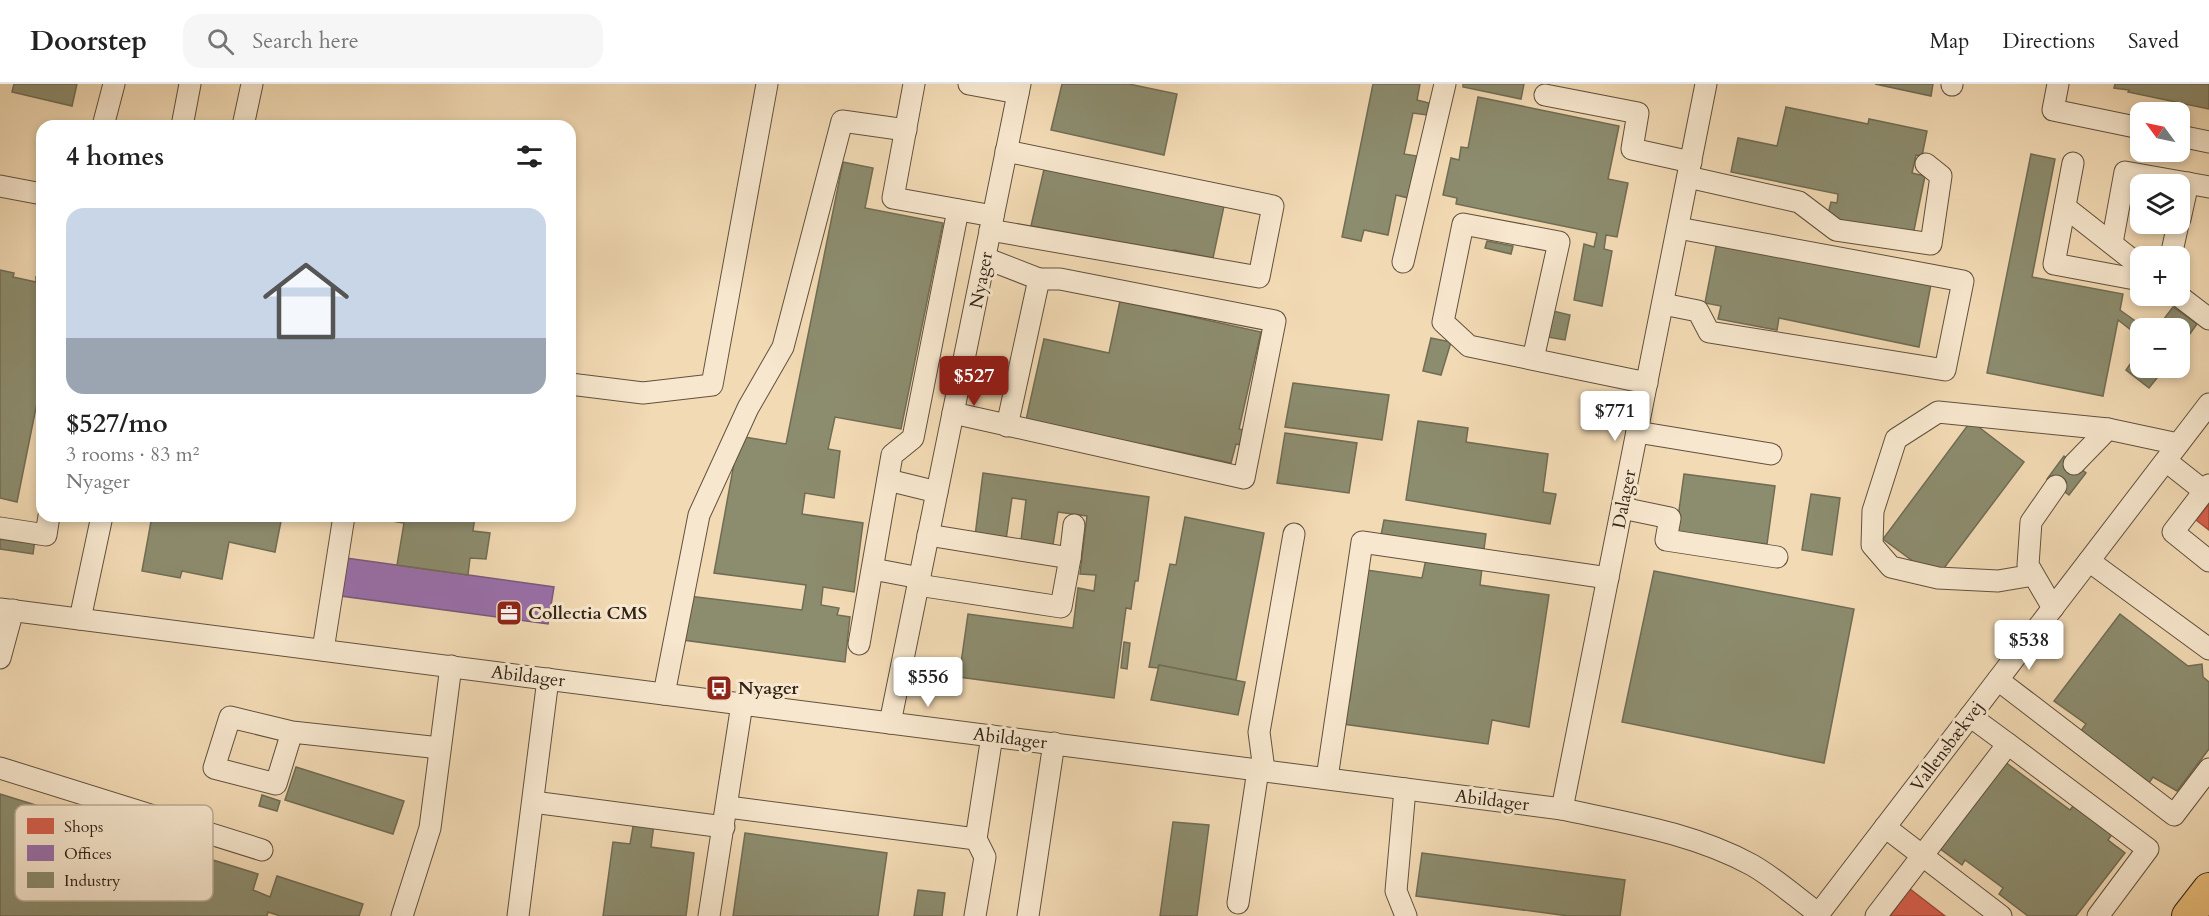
<!DOCTYPE html>
<meta charset="utf-8">
<style>
:root{--surface:#fff;--page:#f6f6f6;--text:#222;--muted:#767676;--line:#e0e0e0;--accent:#8f2418}
body{margin:0;font-family:Cardo,serif;background:var(--page);color:var(--text);height:100vh;display:flex;flex-direction:column;font-size:22px;white-space:nowrap}
*{box-sizing:border-box;margin:0}
p{font-size:20px;color:var(--muted)}
.icon{flex:none;width:33px;height:33px;fill:none;stroke:currentColor;stroke-width:2;stroke-linecap:round;stroke-linejoin:round}
.map{position:relative;flex:1;overflow:hidden}
.sheet{position:absolute;left:36px;top:36px;width:540px;height:402px;display:flex;flex-direction:column;background:var(--surface);border-radius:18px;box-shadow:0 3px 9px #0003}
.sheet>*{flex:none}
.needle{width:39px;rotate:303deg}
.controls{position:absolute;left:2130px;top:18px;display:grid;gap:12px}
.controls a{display:grid;place-items:center;width:60px;height:60px;border-radius:12px;background:var(--surface);box-shadow:0 3px 9px #0003;font-size:30px}
.price{position:absolute;translate:-50% -51px;padding:0 14px;border-radius:6px;background:#fff;color:#222;font-size:20px;line-height:39px;filter:drop-shadow(0 2px 3px #0008)}
.price::after{content:'';position:absolute;left:50%;top:36px;width:18px;height:14px;margin-left:-9px;background:inherit;clip-path:polygon(0 0,100% 0,50% 100%)}
.price.active{background:var(--accent);color:#fff}
ul{padding:0;list-style:none}
li{display:grid;align-content:center;gap:12px;height:318px;padding:0 30px}
li span{display:grid;place-items:center;height:186px;border-radius:18px;color:#555}
li>.icon{margin-inline-start:auto}
span .icon{width:108px;height:108px;fill:#fffc;stroke-width:1}
li b{font-size:26px}
h2{display:flex;justify-content:space-between;align-items:center;height:72px;padding:0 30px;font-size:26px}
header{display:flex;align-items:center;gap:36px;box-sizing:border-box;height:84px;padding:0 30px;background:var(--surface);border-bottom:2px solid var(--line)}
header strong{font-size:28px}
nav{display:flex;gap:33px;margin-inline-start:auto;font-size:21px}
.search{width:420px;height:54px;background:var(--page);display:flex;align-items:center;gap:15px;box-sizing:border-box;padding:0 21px;border-radius:18px;color:var(--muted);font-size:22px}
.map>svg:first-child{display:block}
</style>
<header>
<strong>Doorstep</strong>
<div class="search"><svg class="icon" aria-label="search" viewBox="0 0 24 24"><circle cx="10" cy="10" r="6"/><path d="M15 15l6 6"/></svg>Search here</div>
<nav><a>Map</a><a>Directions</a><a>Saved</a></nav>
</header>
<div class="map">
<svg width="2209" height="832" viewBox="0 0 2209 832">
<rect width="100%" height="100%" fill="#f2dab4"/>
<filter id="stains"><feTurbulence type="fractalNoise" baseFrequency=".00333" numOctaves="4"/><feColorMatrix values="0 0 0 0 .2 0 0 0 0 .09 0 0 0 0 .02 0 0 0 .5 -.17"/></filter>
<radialGradient id="worn" r=".72"><stop offset=".6" stop-color="#630" stop-opacity="0"/><stop offset="1" stop-color="#630" stop-opacity=".3"/></radialGradient>
<!-- shops -->
<g fill="#d6604d" stroke="#a44e3c" stroke-width="1.5">
<path d="M2209 420V446L2196 436Z"/>
<path d="M1910 805 1945 832H1890Z"/>
</g>
<!-- offices -->
<path fill="#9970ab" stroke="#7a597e" stroke-width="1.5" d="M346 474 554 503 548 540 341 512Z"/>
<!-- industry -->
<g fill="#8c8c6e" stroke="#716c54" stroke-width="1.5">
<path d="M14 0H77L72 22 12 8Z"/>
<path d="M1062 0H1129L1177 10 1164 71 1051 46Z"/>
<path d="M1373 0H1420L1417 16 1429 19 1427 31 1413 29 1404 70 1417 72 1408 114 1396 111 1388 151 1364 146 1361 157 1342 153Z"/>
<path d="M1463 0H1524L1521 15 1463 3Z"/>
<path d="M1875 0H1933L1931 12Z"/>
<path d="M2115 0H2209V25L2128 8 2129 6 2114 4Z"/>
<path d="M1478 13 1619 42 1608 95 1628 99 1617 153 1606 151 1604 165 1612 167 1602 222 1574 216 1584 160 1594 163 1597 149 1456 120 1457 114 1443 111 1451 74 1459 76 1461 63 1468 64Z"/>
<path d="M1786 23 1868 40 1869 35 1927 47 1922 72 1916 71 1912 89 1925 92 1913 151 1834 135 1828 130 1831 118 1837 119 1838 110 1731 88 1738 54 1777 62Z"/>
<path d="M2031 70 2055 75 2032 193 2123 210 2120 226 2145 244H2140V253L2118 236 2103 312 1987 289Z"/>
<path d="M843 78 873 84 865 124 943 139 901 345 835 333 828 365 840 367 834 414 805 409 802 430 863 439 854 508 823 503 821 521 839 524 837 531 850 533 845 578 683 556 689 512 802 526 806 501 714 489 739 352 786 360Z"/>
<path d="M1045 81 1224 122 1213 174 1174 166 1173 170 1031 142Z"/>
<path d="M1487 157 1513 162 1511 170 1485 164Z"/>
<path d="M1717 157 1931 200 1919 263 1779 234 1777 246 1718 235 1721 222 1705 219Z"/>
<path d="M0 186 14 189 13 193 36 198V193L42 194V294L17 418 0 414Z"/>
<path d="M1120 217 1261 248 1239 345 1248 347 1244 362 1236 360 1231 379 1148 361 1146 371 1026 336 1044 255 1109 269Z"/>
<path d="M2173 223 2197 240 2180 264V244H2157Z"/>
<path d="M1553 227 1570 231 1565 256 1547 253Z"/>
<path d="M1431 254 1451 258 1441 291 1423 287Z"/>
<path d="M2140 266V284H2165L2149 304 2126 286Z"/>
<path d="M1293 299 1389 311 1382 356 1285 343Z"/>
<path d="M1418 337 1468 344 1466 358 1548 370 1543 408 1556 410 1550 440 1406 416Z"/>
<path d="M1971 337 2024 378 1941 488 1929 489 1883 455Z"/>
<path d="M1285 349 1357 359 1349 409 1277 399Z"/>
<path d="M2064 372 2086 389 2069 411 2047 395Z"/>
<path d="M983 389 1149 413 1138 497H1135L1131 525 1126 524 1114 614 959 593 968 530 1073 544 1078 504 1094 507 1096 491 1080 490 1087 432 1058 428 1053 461 1021 456 1026 416 1012 414 1006 456 975 452Z"/>
<path d="M1684 390 1775 402 1767 460 1676 448Z"/>
<path d="M1811 410 1840 414 1832 471 1802 466Z"/>
<path d="M152 432H282L275 468 229 458 222 495 182 487 180 494 142 487Z"/>
<path d="M361 432H475L473 447 490 449 486 475 470 474 468 491 397 481 404 439Z"/>
<path d="M1185 433 1264 449 1236 596 1159 581 1158 584 1149 583 1170 480 1176 481Z"/>
<path d="M1384 436 1486 450 1484 465 1381 451Z"/>
<path d="M0 450 35 455 33 470 0 465Z"/>
<path d="M1426 475 1482 484 1480 501 1549 511 1529 643 1492 636 1488 660 1343 640 1347 616H1350L1367 486 1422 494Z"/>
<path d="M1654 487 1854 525 1824 679 1622 638Z"/>
<path d="M2120 530 2188 582 2202 580 2203 593 2209 598V665L2177 707 2153 693 2149 699 2080 648 2086 640 2054 617Z"/>
<path d="M1124 558 1130 559 1127 585 1121 584Z"/>
<path d="M1159 581 1245 598 1238 631 1151 616Z"/>
<path d="M2005 678 2070 726 2074 721 2113 749 2108 756 2125 769 2076 832H2028L1999 810 2003 804 1965 776 1962 781 1939 764Z"/>
<path d="M296 683 404 717 393 750 285 716Z"/>
<path d="M0 710 258 790 253 806 270 813 277 792 363 820 359 832H280L268 828 267 832H0Z"/>
<path d="M262 711 280 717 277 727 259 722Z"/>
<path d="M634 737 654 740 651 763 694 769 686 832H603L613 758 630 760Z"/>
<path d="M1173 738 1209 741 1197 832H1160Z"/>
<path d="M745 749 887 769 878 832H733Z"/>
<path d="M1422 769 1625 796 1620 832H1569L1416 812Z"/>
<path d="M918 806 945 809 942 832H914Z"/>
</g>
<g fill="none" stroke-linecap="round" stroke-linejoin="round">
<!-- minor casing -->
<g stroke="#61513e" stroke-width="23">
<g id="minor">
<path d="M914 0 893 114 993 132"/>
<path d="M969 0 1018 9"/>
<path d="M2058 0 2053 26 2140 44"/>
<path d="M1952 1V0"/>
<path d="M1545 11 1638 29 1632 65 1691 78"/>
<path d="M103 42 114 0"/>
<path d="M182 42 190 0"/>
<path d="M243 42 252 0"/>
<path d="M2180 52 2209 58"/>
<path d="M2073 79 2054 180 2140 196"/>
<path d="M1688 93 1799 118 1836 146 1931 160 1941 92 1926 80"/>
<path d="M0 102 42 110"/>
<path d="M2065 123 2140 182"/>
<path d="M2180 135 2188 99"/>
<path d="M990 146 1259 193 1273 122 1006 67"/>
<path d="M2112 159 2125 88 2209 103"/>
<path d="M2171 172 2178 140"/>
<path d="M985 174 1039 195 1007 342"/>
<path d="M1403 178 1445 0"/>
<path d="M2179 212 2209 235"/>
<path d="M1663 220 1698 227 1709 248 1945 286 1963 197 1678 144"/>
<path d="M1533 275 1559 158 1463 140 1443 238 1469 262 1647 299"/>
<path d="M570 300 643 309 712 301 767 0"/>
<path d="M953 329 1244 394 1275 237 1060 195H1039"/>
<path d="M1637 348 1771 370"/>
<path d="M2166 377 2204 407"/>
<path d="M2074 380 2108 345 2178 360"/>
<path d="M888 396 937 408"/>
<path d="M2209 401 2173 448 2209 477"/>
<path d="M1622 424 1670 434 1666 456 1777 473"/>
<path d="M0 444 46 451 49 432"/>
<path d="M1070 474 1074 441"/>
<path d="M2089 477 2209 565"/>
<path d="M873 485 920 494"/>
<path d="M2033 491 1998 497 1938 494 1891 483 1872 461 1873 427 1896 355 1938 328 2108 345"/>
<path d="M918 501 1061 523 1070 474 928 451"/>
<path d="M2053 524 2028 481 2031 438 2056 402"/>
<path d="M0 525 1562 725C1627 739 1693 749 1752 781 1775 794 1797 814 1819 830"/>
<path d="M80 535 102 432"/>
<path d="M859 560 892 371 913 354 958 126"/>
<path d="M323 566 344 432"/>
<path d="M0 574 13 526"/>
<path d="M1998 596 2174 731 2209 685"/>
<path d="M664 610 699 431 748 324 783 263 842 37 906 46"/>
<path d="M890 639 1020 0"/>
<path d="M292 648 276 700 214 684 230 633 292 648 440 664"/>
<path d="M2008 660 2148 765 2098 832"/>
<path d="M0 684 262 766"/>
<path d="M1264 686 1259 648 1294 450"/>
<path d="M1327 694 1362 458 1608 494"/>
<path d="M1405 705 1396 807 1406 832"/>
<path d="M533 718 724 743"/>
<path d="M728 723 976 755"/>
<path d="M1562 725 1706 0"/>
<path d="M1885 743 2001 832"/>
<path d="M1238 819 1258 686"/>
<path d="M402 832 430 744 451 582"/>
<path d="M518 832 548 595"/>
<path d="M709 832 742 620"/>
<path d="M975 832 985 773 976 755 992 652"/>
<path d="M1028 832 1054 659"/>
<path d="M1817 832 2209 320"/>
<path d="M1876 832 2008 660 1970 632"/>
</g>
</g>
<!-- highway casing -->
<g stroke="#312316" stroke-width="34">
<path id="highway" d="M2188 832 2209 805"/>
</g>
<!-- minor -->
<use href="#minor" stroke="#f7e7ce" stroke-width="21"/>
<!-- highway -->
<use href="#highway" stroke="#e9bd7a" stroke-width="32"/>
</g>
<!-- icons -->
<defs>
<g id="office-square" transform="scale(1.35)"><rect x="-9" y="-9" width="18" height="18" rx="4" fill="#8f2418" stroke="#f7e7ce"/><path d="M-6-3h4V-5.5h4V-3h4V5H-6ZM-1-4.5V-3h2v-1.5ZM-6 0V1H6V0Z" fill="#fff"/></g>
<g id="bus-square" transform="scale(1.35)"><rect x="-9" y="-9" width="18" height="18" rx="4" fill="#8f2418" stroke="#f7e7ce"/><path d="M-5-6H5V4H4V6H2V4H-2V6H-4V4H-5ZM-3.5-4V0h7V-4ZM-3.5 1.2v1.5H-2V1.2ZM2 1.2v1.5H3.5V1.2Z" fill="#fff"/></g>
</defs>
<g fill-rule="evenodd">
<use href="#office-square" x="509" y="529"/>
<use href="#bus-square" x="719" y="604"/>
</g>
<g text-anchor="middle" stroke-width="6" stroke-linejoin="round" paint-order="stroke">
<!-- street labels -->
<g font-size="18" fill="#312316" stroke="#f7e7ce">
<text transform="translate(981 196) rotate(-79)" y="6">Nyager</text>
<text transform="translate(1624 415) rotate(-79)" y="6">Dalager</text>
<text transform="translate(528 592) rotate(7)" y="6">Abildager</text>
<text transform="translate(1010 654) rotate(7)" y="6">Abildager</text>
<text transform="translate(1947 662) rotate(-53)" y="6">Vallensbækvej</text>
<text transform="translate(1492 716) rotate(7)" y="6">Abildager</text>
</g>
<!-- poi labels -->
<g font-size="18" font-weight="bold" fill="#312316" stroke="#f7e7ce" text-anchor="start">
<text x="528" y="535">Collectia CMS</text>
<text x="738" y="610">Nyager</text>
</g>
</g>
<!-- legend -->
<rect x="15" y="721" width="198" height="96" rx="9" fill="#f7e7ce" stroke="#bcac97" stroke-width="1.5"/>
<rect x="27" y="734" width="27" height="16" fill="#d6604d"/>
<rect x="27" y="761" width="27" height="16" fill="#9970ab"/>
<rect x="27" y="788" width="27" height="16" fill="#8c8c6e"/>
<g font-size="16" fill="#312316">
<text x="64" y="748">Shops</text>
<text x="64" y="775">Offices</text>
<text x="64" y="802">Industry</text>
</g>
<rect width="100%" height="100%" filter="url(#stains)"/>
<rect width="100%" height="100%" fill="url(#worn)"/>
</svg>
<div class="controls">
<a><svg class="needle" viewBox="-14 -14 28 28"><path d="M0-13l5 13h-10z" fill="#e53935"/><path d="M0 13l5-13h-10z" fill="#767676"/></svg></a>
<a><svg class="icon" aria-label="layers" viewBox="0 0 24 24"><path d="M12 4l9 5-9 5-9-5zM3 14l9 5 9-5"/></svg></a>
<a>+</a>
<a>−</a>
</div>
<b class="price active" style="left:974px;top:323px">$527</b>
<b class="price" style="left:1615px;top:358px">$771</b>
<b class="price" style="left:2029px;top:587px">$538</b>
<b class="price" style="left:928px;top:624px">$556</b>
<section class="sheet">
<h2>4 homes<svg class="icon" aria-label="filters" viewBox="0 0 24 24"><path d="M4 7h16M4 17h16"/><circle cx="9" cy="7" r="2"/><circle cx="15" cy="17" r="2"/></svg></h2>
<ul>
<li><span style="background:linear-gradient(#c9d6e8 70%,#9aa5b1 0)"><svg class="icon" aria-label="home" viewBox="0 0 24 24"><path d="M3 11l9-7 9 7M6 9v11h12V9"/></svg></span><div><b>$527/mo</b><p>3 rooms · 83 m²</p><p>Nyager</p></div></li>
</ul>
</section>
</div>
